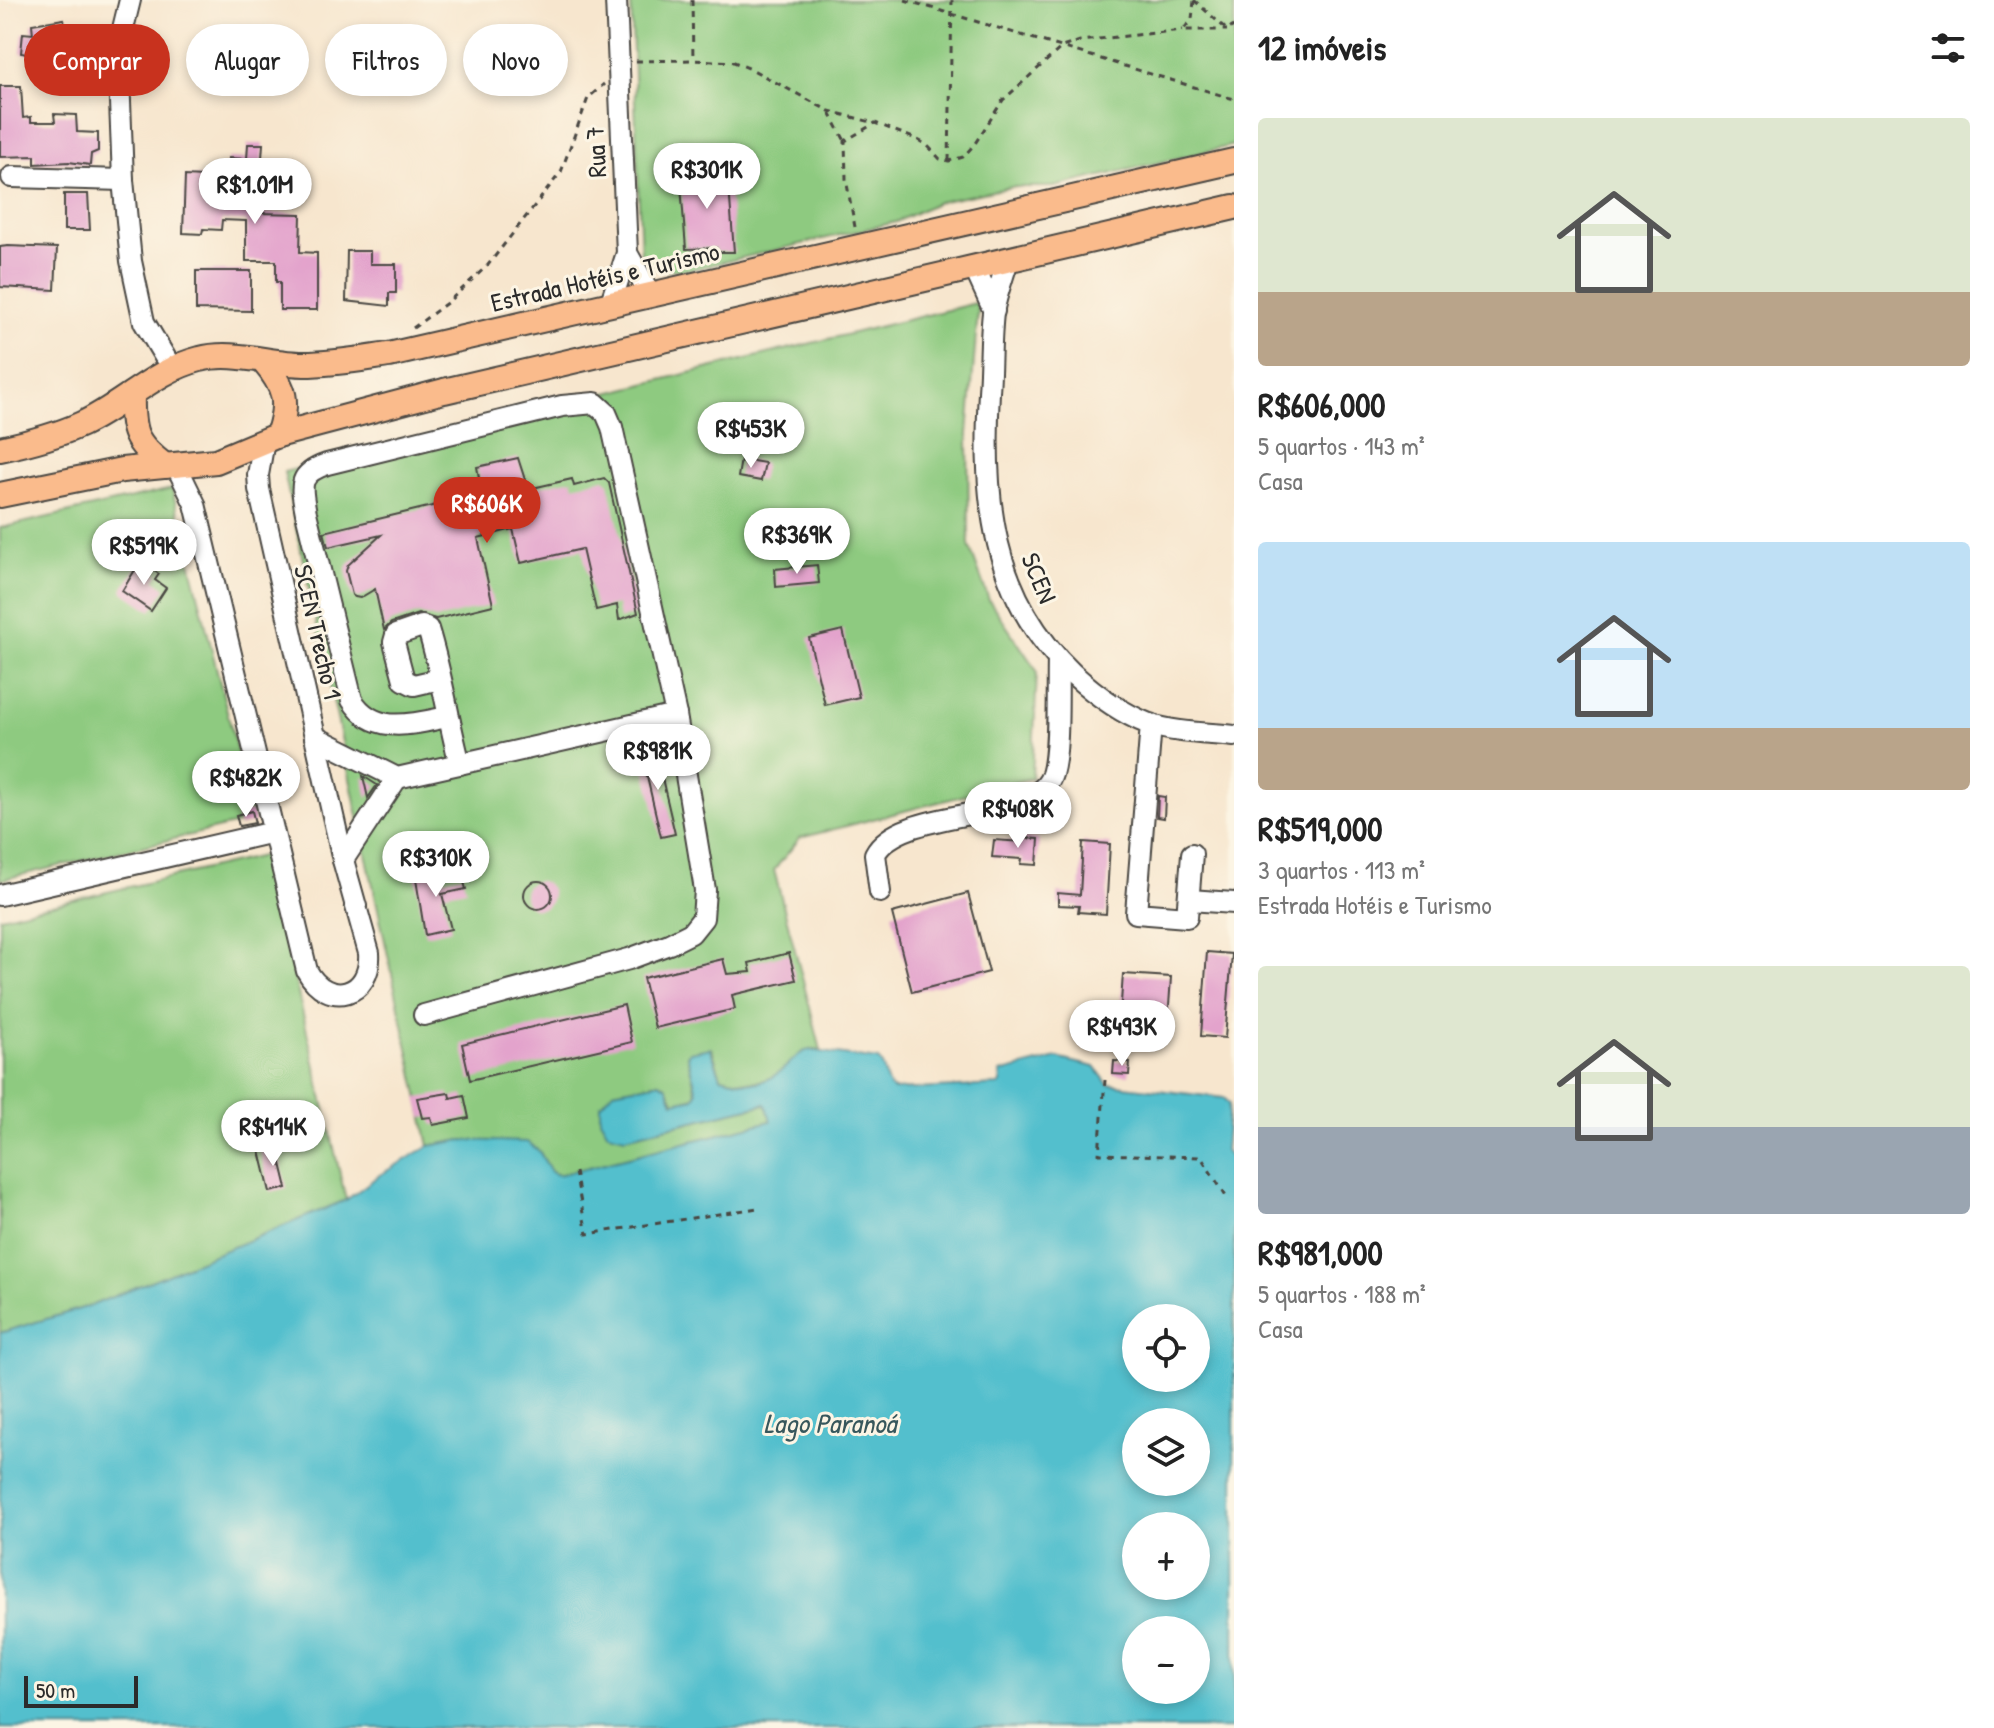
<!DOCTYPE html>
<html lang="pt">
<meta charset="utf-8">
<style>
:root{--surface:#fff;--page:#f2f2f2;--text:#222;--muted:#767676;--accent:#c8321e}
body{margin:0;font-family:"Patrick Hand",sans-serif;background:var(--page);color:var(--text);height:100vh;display:flex;flex-direction:column;font-size:30px;white-space:nowrap}
*{box-sizing:border-box;margin:0}
p{font-size:26px;color:var(--muted)}
.icon{flex:none;width:44px;height:44px;fill:none;stroke:currentColor;stroke-width:2;stroke-linecap:round;stroke-linejoin:round}
.map{position:relative;flex:1;overflow:hidden}
.details{display:flex;flex-direction:column;background:var(--surface);width:760px}
.details>*{flex:none}
.hud{position:absolute;left:24px;top:24px;width:760px;height:72px;display:flex;gap:16px}
.fabs{position:absolute;left:1122px;top:1304px;display:grid;gap:16px}
.fabs a{display:grid;place-items:center;width:88px;height:88px;border-radius:50%;background:var(--surface);box-shadow:0 4px 12px #0003;font-size:40px}
.scale{position:absolute;left:24px;bottom:20px;width:114px;box-sizing:border-box;padding-left:8px;border:4px solid #2b2b2b;border-top:0;font-size:22px;line-height:28px;white-space:nowrap;color:#2b2b2b;-webkit-text-stroke:6px #fcf5e5;paint-order:stroke}
.price{position:absolute;translate:-50% -68px;padding:0 18px;border-radius:28px;background:#fff;color:#222;font-size:26px;line-height:52px;filter:drop-shadow(0 2px 4px #0008)}
.price::after{content:'';position:absolute;left:50%;top:48px;width:24px;height:18px;margin-left:-12px;background:inherit;clip-path:polygon(0 0,100% 0,50% 100%)}
.price.current{background:var(--accent);color:#fff}
ul{padding:0;list-style:none}
li{display:grid;align-content:center;gap:16px;height:424px;padding:0 24px}
li span{display:grid;place-items:center;height:248px;border-radius:8px;color:#555}
li>.icon{margin-inline-start:auto}
span .icon{width:144px;height:144px;fill:#fffc;stroke-width:1}
li b{font-size:34px}
h2{display:flex;justify-content:space-between;align-items:center;height:96px;padding:0 24px;font-size:34px}
.tag{padding:0 28px;border-radius:36px;background:var(--surface);box-shadow:0 4px 12px #0003;font-size:28px;line-height:72px}
.tag.current{background:var(--accent);color:#fff}
main{display:flex;flex:1;min-height:0}
.map>svg:first-child{display:block}
</style>
<main>
<div class="map">
<svg width="1234" height="1728" viewBox="0 0 1234 1728">
<rect width="100%" height="100%" fill="#fcf5e5"/>
<filter id="ink" filterUnits="userSpaceOnUse"><feTurbulence type="fractalNoise" baseFrequency=".0125" numOctaves="2"/><feDisplacementMap in="SourceGraphic" scale="16" xChannelSelector="R" yChannelSelector="G"/><feConvolveMatrix kernelMatrix="1 2 1 2 8 2 1 2 1" color-interpolation-filters="sRGB"/></filter>
<filter id="wash" filterUnits="userSpaceOnUse"><feTurbulence type="fractalNoise" baseFrequency=".006" numOctaves="4" result="noise"/><feDisplacementMap in="SourceGraphic" scale="32" xChannelSelector="R" yChannelSelector="G"/><feGaussianBlur stdDeviation="1.8" result="paint"/><feColorMatrix in="noise" values="0 0 0 0 0 0 0 0 0 0 0 0 0 0 0 0 0 1.4 0 .05"/><feComposite in="paint" operator="in"/></filter>
<g filter="url(#wash)">
<rect width="100%" height="100%" fill="#f7e6ce"/>
<!-- green -->
<g fill="#8eca80" stroke="#5c7a56" stroke-width="2">
<path d="M631 0H1234V145L1054 187H1012L938 202 896 222 689 270H658L641 256Z"/>
<path d="M976 303 978 311 968 434 969 545 989 600 1037 671 1032 778 800 838 774 870 821 1050H809C773 1078 768 1089 721 1077L712 1049 687 1055 697 1096 675 1103 667 1087 660 1082 613 1091 625 1137 766 1104 772 1121 558 1175 551 1172 539 1151 462 1140 429 1146 284 472Z"/>
<path d="M172 489 254 820 0 880V528Z"/>
<path d="M266 855 346 1200 93 1305 0 1333V917Z"/>
</g>
<!-- water -->
<path fill="#53bfcd" stroke="#3f757c" stroke-width="2" fill-rule="evenodd" d="M710 1048 721 1077C751 1085 764 1087 788 1065 795 1058 800 1052 809 1050L878 1060C888 1068 882 1084 894 1090L999 1085 1001 1083 1000 1073 1004 1072 1057 1058 1095 1067 1108 1084 1224 1098 1229 1103 1225 1151 1229 1156H1234V1728H0V1333L93 1305 346 1200 378 1176 429 1146 462 1140 527 1142 539 1151 551 1172 558 1175 771 1121 766 1104 625 1137 608 1133 600 1119V1105L613 1091 660 1082 667 1087 673 1102 694 1098 697 1092 687 1055 690 1052ZM1136 1318H1196V1378H1136ZM1136 1422H1196V1482H1136ZM1136 1526H1196V1586H1136ZM1136 1630H1196V1690H1136Z"/>
<g id="blocks">
<!-- building -->
<g fill="#e3a3cc">
<path d="M64 19 70 56 35 61 34 55 21 53 23 33 33 34 32 24Z"/>
<path d="M0 86H21L23 118 31 117V122H55L54 114 76 115 77 132 98 133V151L91 154 90 165 69 162 35 164V156L0 157Z"/>
<path d="M248 144H263L258 213 301 214 300 252 317 253V310H280V282H276V261H246V221L222 220 221 230 203 229 202 234 183 233 185 176 221 178 222 172H227L228 158 247 159Z"/>
<path d="M680 173H728L734 252H716V248L686 249Z"/>
<path d="M64 194H88L90 230H64Z"/>
<path d="M8 246 57 248 55 290 0 287V247Z"/>
<path d="M347 251H370V264H396V293H389V306L346 301Z"/>
<path d="M196 271H251V311L196 310Z"/>
<path d="M518 458 528 489 572 479 574 486 604 478 609 483 638 613 619 620 617 605 596 610 582 549 521 563 513 529 478 538 493 605 436 619 418 614 391 623 384 630 375 589 360 598 355 597 352 595 346 571 348 565 381 535 328 547 324 532 482 494 477 467Z"/>
<path d="M741 459 765 463 761 481 738 477Z"/>
<path d="M140 562 159 574 155 580 166 588 151 611 122 591Z"/>
<path d="M817 565 819 583 776 587 775 569Z"/>
<path d="M843 630 859 697 825 705 809 638Z"/>
<path d="M655 748 675 834 661 837 641 751Z"/>
<path d="M363 776 377 785 368 798Z"/>
<path d="M1158 796 1165 797 1164 818 1157 817Z"/>
<path d="M252 811 255 823 239 826 236 815Z"/>
<path d="M1023 838 1039 839 1037 865 1021 864 1022 859 992 857 994 840 1023 842Z"/>
<path d="M1083 842 1110 844 1106 914 1078 912 1079 906 1058 905V893L1080 895Z"/>
<path d="M436 868 439 880 462 875 466 889 442 894 451 929 425 935 415 873Z"/>
<circle cx="538" cy="895" r="14"/>
<path d="M968 893 989 972 912 992 892 913Z"/>
<path d="M1207 952 1232 954 1225 1038 1201 1036Z"/>
<path d="M789 953 796 980 732 995 735 1009 655 1028 643 978 723 959 727 974 751 972 749 963Z"/>
<path d="M1123 974 1171 977 1168 1020 1120 1017Z"/>
<path d="M624 1005 632 1042 470 1080 462 1044Z"/>
<path d="M1114 1061 1130 1062 1129 1075 1113 1074Z"/>
<path d="M449 1093 450 1098 464 1095 469 1118 433 1125 431 1117 422 1118 417 1098Z"/>
<path d="M276 1143 287 1188 270 1192 259 1147Z"/>
</g>
</g>
</g>
<g filter="url(#ink)">
<use href="#blocks" fill-opacity="0" stroke="#4a4743" stroke-width="2"/>
<g fill="none" stroke-linecap="round" stroke-linejoin="round">
<!-- minor casing -->
<g stroke="#4a4743" stroke-width="24">
<g id="minor">
<path d="M130 0 118 49 123 180 131 261 144 322 172 369"/>
<path d="M12 177 123 180"/>
<path d="M627 253 650 294"/>
<path d="M1008 260C1003 277 996 295 993 313 990 339 991 366 989 392 983 499 991 596 1073 674 1095 694 1121 713 1149 724 1175 733 1207 733 1234 736"/>
<path d="M974 267 994 311"/>
<path d="M611 302 627 253 616 0"/>
<path d="M176 465 195 504 307 971C328 1009 372 996 369 953L343 860 259 489 258 475 264 441"/>
<path d="M440 679 414 685 404 680 394 642 396 635 422 626 428 629C442 673 448 720 460 764"/>
<path d="M1151 724 1136 913 1187 917 1192 854"/>
<path d="M315 737 397 778 676 715"/>
<path d="M343 860 397 778"/>
<path d="M880 892 875 854C900 806 1032 823 1051 777 1060 756 1057 687 1058 660"/>
<path d="M0 895 273 832"/>
<path d="M1189 900 1234 903"/>
<path d="M424 1015 629 959 669 944 691 933 703 918 705 890 676 715 612 427 606 413 595 403 562 406 327 464C297 474 301 486 306 513L352 700C374 736 413 724 447 717"/>
</g>
</g>
<!-- major casing -->
<g stroke="#4a4743" stroke-width="28">
<g id="major">
<path d="M264 362C286 388 289 402 278 435"/>
<path d="M132 394C131 431 134 443 165 466"/>
<path d="M0 449C28 443 56 436 82 424 123 405 155 370 200 359 232 350 270 364 304 364 332 364 361 359 389 355L1234 161"/>
<path d="M0 495 122 470 216 461 278 435 444 391 1234 207"/>
</g>
</g>
<!-- path -->
<g stroke="#4a4743" stroke-width="3" stroke-dasharray="6 6" stroke-linecap="butt">
<path d="M692 0 693 60"/>
<path d="M905 0 1234 99"/>
<path d="M1194 0 1227 30 1234 26"/>
<path d="M1194 1 1192 19 1183 30H1227"/>
<path d="M636 61 693 60 734 62 751 69 829 111 875 123"/>
<path d="M830 113 845 141"/>
<path d="M949 161 952 0"/>
<path d="M855 227 846 179 845 141 875 123 916 139 927 145 940 159 949 161 963 157 974 145 1003 100 1062 47 1080 41 1183 30"/>
<path d="M413 328 448 302 488 265 561 172 588 98 604 84"/>
<path d="M1105 1080 1099 1154 1201 1157 1227 1198"/>
<path d="M575 1172 587 1234 758 1208"/>
</g>
<!-- minor -->
<use href="#minor" stroke="#fff" stroke-width="20"/>
<!-- major -->
<use href="#major" stroke="#fabb8c" stroke-width="24"/>
</g>
</g>
<g text-anchor="middle" stroke-width="6" stroke-linejoin="round" paint-order="stroke">
<!-- street labels -->
<g font-size="26" fill="#2b2b2b" stroke="#fcf5e5">
<text transform="translate(596 152) rotate(-93)" y="9">Rua 7</text>
<text transform="translate(605 277) rotate(-13)" y="9">Estrada Hotéis e Turismo</text>
<text transform="translate(1039 578) rotate(67)" y="9">SCEN</text>
<text transform="translate(318 632) rotate(77)" y="9">SCEN Trecho 1</text>
</g>
<!-- water labels -->
<g font-size="28" font-style="italic" fill="#37575c" stroke="#fcf5e5">
<text x="830" y="1433">Lago Paranoá</text>
</g>
</g>
</svg>
<div class="fabs">
<a><svg class="icon" aria-label="locate" viewBox="0 0 24 24"><circle cx="12" cy="12" r="6"/><path d="M12 2v4M12 18v4M2 12h4M18 12h4"/></svg></a>
<a><svg class="icon" aria-label="layers" viewBox="0 0 24 24"><path d="M12 4l9 5-9 5-9-5zM3 14l9 5 9-5"/></svg></a>
<a>+</a>
<a>−</a>
</div>
<div class="scale">50 m</div>
<b class="price" style="left:707px;top:211px">R$301K</b>
<b class="price" style="left:255px;top:226px">R$1.01M</b>
<b class="price" style="left:751px;top:470px">R$453K</b>
<b class="price current" style="left:487px;top:545px">R$606K</b>
<b class="price" style="left:797px;top:576px">R$369K</b>
<b class="price" style="left:144px;top:587px">R$519K</b>
<b class="price" style="left:658px;top:792px">R$981K</b>
<b class="price" style="left:246px;top:819px">R$482K</b>
<b class="price" style="left:1018px;top:850px">R$408K</b>
<b class="price" style="left:436px;top:899px">R$310K</b>
<b class="price" style="left:1122px;top:1068px">R$493K</b>
<b class="price" style="left:273px;top:1168px">R$414K</b>
<div class="hud">
<a class="tag current">Comprar</a>
<a class="tag">Alugar</a>
<a class="tag">Filtros</a>
<a class="tag">Novo</a>
</div>
</div>
<section class="details">
<h2>12 imóveis<svg class="icon" aria-label="filters" viewBox="0 0 24 24"><path d="M4 7h16M4 17h16"/><circle cx="9" cy="7" r="2"/><circle cx="15" cy="17" r="2"/></svg></h2>
<ul>
<li><span style="background:linear-gradient(#dfe7d0 70%,#b9a48a 0)"><svg class="icon" aria-label="home" viewBox="0 0 24 24"><path d="M3 11l9-7 9 7M6 9v11h12V9"/></svg></span><div><b>R$606,000</b><p>5 quartos · 143 m²</p><p>Casa</p></div></li>
<li><span style="background:linear-gradient(#bfe0f5 75%,#b9a48a 0)"><svg class="icon" aria-label="home" viewBox="0 0 24 24"><path d="M3 11l9-7 9 7M6 9v11h12V9"/></svg></span><div><b>R$519,000</b><p>3 quartos · 113 m²</p><p>Estrada Hotéis e Turismo</p></div></li>
<li><span style="background:linear-gradient(#dfe7d0 65%,#9aa5b1 0)"><svg class="icon" aria-label="home" viewBox="0 0 24 24"><path d="M3 11l9-7 9 7M6 9v11h12V9"/></svg></span><div><b>R$981,000</b><p>5 quartos · 188 m²</p><p>Casa</p></div></li>
</ul>
</section>
</main>
